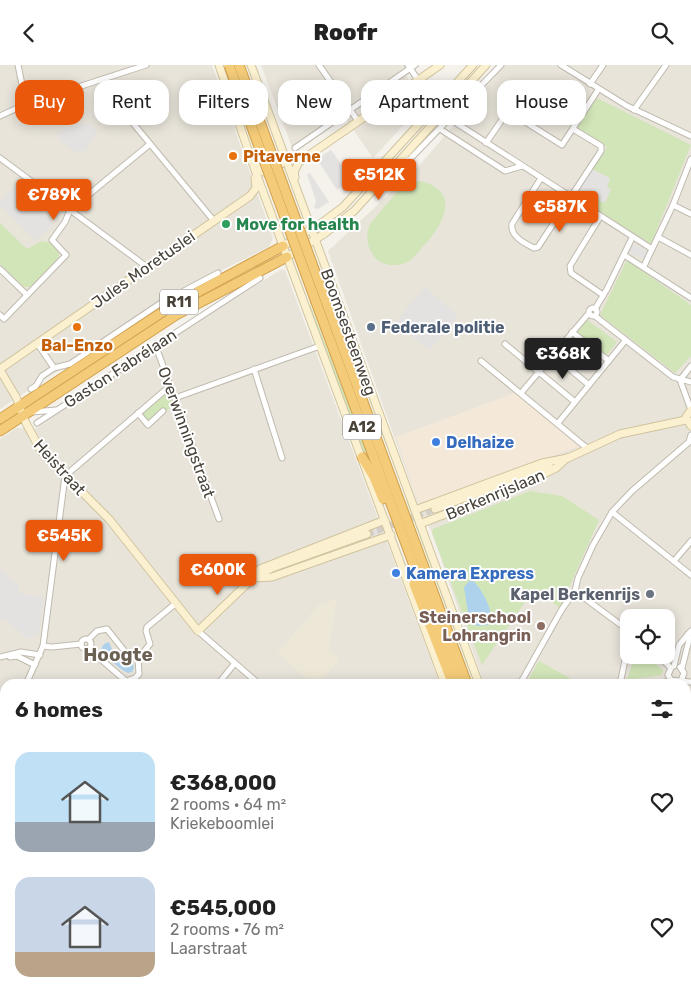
<!DOCTYPE html>
<meta charset="utf-8">
<style>
:root{--surface:#fff;--page:#f6f6f6;--text:#222;--muted:#767676;--accent:#ea580c}
body{margin:0;font-family:Rubik,sans-serif;background:var(--page);color:var(--text);height:100vh;display:flex;flex-direction:column;font-size:19px;white-space:nowrap}
*{box-sizing:border-box;margin:0}
p{font-size:16px;color:var(--muted)}
.icon{flex:none;width:28px;height:28px;fill:none;stroke:currentColor;stroke-width:2;stroke-linecap:round;stroke-linejoin:round}
.map{position:relative;flex:1;overflow:hidden}
.panel{position:absolute;left:0px;top:614px;width:691px;height:321px;display:flex;flex-direction:column;background:var(--surface);border-radius:15px 15px 0 0;box-shadow:0 2px 12px #0003}
.panel>*{flex:none}
.guide{position:absolute;left:15px;top:15px;width:661px;height:45px;display:flex;gap:10px}
.fabs{position:absolute;left:620px;top:544px;display:grid;gap:10px}
.fabs a{display:grid;place-items:center;width:55px;height:55px;border-radius:10px;background:var(--surface);box-shadow:0 2px 12px #0003;font-size:25px}
.price{position:absolute;translate:-50% -42px;padding:0 11px;border-radius:5px;background:var(--accent);color:#fff;font-size:16px;line-height:32px;filter:drop-shadow(0 1px 2px #0008)}
.price::after{content:'';position:absolute;left:50%;top:30px;width:15px;height:11px;margin-left:-8px;background:inherit;clip-path:polygon(0 0,100% 0,50% 100%)}
.price.on{background:#222;color:#fff}
ul{padding:0;list-style:none}
li{display:flex;align-items:center;gap:15px;height:125px;padding:0 15px}
li span{display:grid;place-items:center;flex:none;width:140px;height:100px;border-radius:15px;color:#555}
li>.icon{margin-inline-start:auto}
span .icon{width:60px;height:60px;fill:#fffc;stroke-width:1}
li b{font-size:21px}
h2{display:flex;justify-content:space-between;align-items:center;height:60px;padding:0 15px;font-size:21px}
.chip{padding:0 18px;border-radius:15px;background:var(--surface);box-shadow:0 2px 12px #0003;font-size:18px;line-height:45px}
.chip.on{background:var(--accent);color:#fff}
header{display:flex;justify-content:space-between;align-items:center;height:65px;padding:0 15px;background:var(--surface);font-size:22px;font-weight:800}
.map>svg:first-child{display:block}
</style>
<header><svg class="icon" aria-label="back" viewBox="0 0 24 24"><path d="M15 5l-7 7 7 7"/></svg>Roofr<svg class="icon" aria-label="search" viewBox="0 0 24 24"><circle cx="10" cy="10" r="6"/><path d="M15 15l6 6"/></svg></header>
<div class="map">
<svg width="691" height="934" viewBox="0 0 691 934">
<rect width="100%" height="100%" fill="#f5f2ec"/>
<!-- residential -->
<g fill="#e8e4da" fill-rule="evenodd">
<path d="M0 0H212L273 173 269 182 179 226 0 344Z"/>
<path d="M261 0H411L403 6 424 38 373 93 341 47 292 82Z"/>
<path d="M505 0H691V934H592L591 930H686V619H484L432 468 418 439 328 186 418 102ZM629 552H666V590H629Z"/>
<path d="M282 204 285 205 440 619H5V930H527V934H0V374L16 363 35 364 186 263Z"/>
</g>
<!-- commercial -->
<path fill="#f4e9d9" d="M515 328 580 381 419 440 396 372Z"/>
<!-- education -->
<g fill="#ece7d7">
<path d="M337 533 329 585 341 594 318 619H313L277 588 317 541Z"/>
<path d="M686 792 691 794V934H670L665 930H686Z"/>
</g>
<!-- green -->
<g fill="#d1e5b8">
<path d="M597 33 691 80 651 179 575 131 607 82 577 63Z"/>
<path d="M420 116C459 125 446 155 427 177 422 182 417 189 412 194 400 204 379 202 372 188 366 179 366 169 370 159L402 121Z"/>
<path d="M0 158 27 184 42 176 51 178 59 187V193L31 222H24L0 199Z"/>
<path d="M627 195 691 240V291L675 308 600 250Z"/>
<path d="M334 231 396 402 395 403 331 232Z"/>
<path d="M310 239 381 424 354 365 308 240Z"/>
<path d="M586 254 617 277 606 291 575 266Z"/>
<path d="M167 329 170 330 174 340 166 346 163 344 148 357 140 348 162 330Z"/>
<path d="M530 426 562 431 599 455 560 543 534 524 482 600 432 468 433 464Z"/>
<path d="M408 434 477 619 473 616 406 435Z"/>
<path d="M635 590H644L663 605 662 610 627 615Z"/>
<path d="M539 596 580 619H526Z"/>
</g>
<!-- parking -->
<g fill="#e4e2e0">
<path d="M88 57 98 68 84 87 80 85 77 88 58 74 57 67Z"/>
<path d="M331 85 351 113 337 125 317 94Z"/>
<path d="M592 104 610 113 607 122 611 124 605 138 577 127Z"/>
<path d="M310 108 329 137 318 144 314 143 316 136 307 109Z"/>
<path d="M15 121 53 159 36 176 0 140V136Z"/>
<path d="M631 179 647 186 648 188 646 194 629 188Z"/>
<path d="M425 222 458 251 430 285 395 258Z"/>
<path d="M378 460 382 470 370 475 366 465Z"/>
<path d="M0 504 19 521 18 525 22 529 44 532 39 568 28 574 6 555 0 557Z"/>
</g>
<!-- water -->
<g fill="#aed2ec">
<path d="M471 514C481 522 493 544 491 557L488 560 477 561 469 554 464 522Z"/>
<path d="M109 577 115 591 133 599 134 603 132 607 128 608C119 604 113 596 104 592L101 584 104 579Z"/>
</g>
<g fill="none" stroke-linecap="round" stroke-linejoin="round">
<!-- secondary-tunnel -->
<path stroke="#d3cfc8" stroke-width="7" stroke-dasharray="7 3.5" stroke-linecap="butt" d="M367 469 435 444"/>
<!-- highway-tunnel -->
<g stroke="#d3cfc8" stroke-width="9" stroke-dasharray="9 4.5" stroke-linecap="butt">
<path d="M536 934V930"/>
<path d="M558 934V930"/>
</g>
<!-- street casing -->
<g stroke="#c0baaf" stroke-width="7">
<g id="street">
<path d="M18 0 26 39"/>
<path d="M319 0 358 56"/>
<path d="M408 0 418 15"/>
<path d="M561 0 627 41 691 71"/>
<path d="M103 15 108 28 214 156"/>
<path d="M590 19 603 0"/>
<path d="M634 45 666 0"/>
<path d="M0 51 26 39 146 0"/>
<path d="M450 54 652 184"/>
<path d="M440 64 505 106 522 101"/>
<path d="M486 78 508 46 562 80 598 25"/>
<path d="M295 83 415 0"/>
<path d="M0 93 147 202"/>
<path d="M395 101 410 94 501 0"/>
<path d="M541 113 512 159C510 171 524 178 534 183L538 182 601 86V81L573 64"/>
<path d="M673 140 691 149"/>
<path d="M600 152 570 201 571 208 603 230"/>
<path d="M658 172 691 190"/>
<path d="M624 190 691 233"/>
<path d="M644 201 673 140 691 94"/>
<path d="M0 204 27 230"/>
<circle cx="593" cy="247" r="4"/>
<path d="M595 244 607 224 632 173"/>
<path d="M0 250 4 254 66 190 52 175 65 157 70 145 150 79"/>
<path d="M595 251 673 312 691 317"/>
<path d="M572 267 609 296"/>
<path d="M37 278 54 303 70 299 161 238 218 208"/>
<path d="M155 279 219 454"/>
<path d="M505 279 575 337"/>
<path d="M553 290 589 320"/>
<path d="M481 296 588 384"/>
<path d="M254 304 282 393"/>
<path d="M680 315 691 345"/>
<path d="M680 315 691 301"/>
<path d="M31 324 36 321 42 311 54 303"/>
<path d="M521 328 589 248"/>
<path d="M175 333 320 281"/>
<path d="M32 347 56 345"/>
<path d="M138 348 148 360 163 346"/>
<path d="M37 358 260 213"/>
<path d="M558 358 625 276"/>
<path d="M612 447 691 510"/>
<path d="M674 496 691 476"/>
<path d="M575 526 629 566"/>
<path d="M198 566 259 619"/>
<circle cx="86" cy="579" r="5"/>
<path d="M89 574 97 566 107 564 126 588 138 594"/>
<path d="M43 581 52 582 81 579"/>
<path d="M89 584 126 616 135 613 139 609 138 594"/>
<path d="M658 590 671 603"/>
<path d="M0 592 21 587 40 590"/>
<path d="M10 592 17 591 35 600"/>
<path d="M138 594 150 579 146 566 147 562 175 539"/>
<path d="M674 601 679 580 691 566"/>
<path d="M680 602 684 608 681 616"/>
<path d="M671 603 668 610 671 615 691 617"/>
<path d="M682 603 689 575 688 569"/>
<path d="M26 619 43 581 65 411 170 321"/>
<path d="M218 619 235 598"/>
<path d="M520 619 562 544 575 526 578 513 593 480 612 447 632 426 689 377 691 370"/>
<path d="M620 619 629 576"/>
<path d="M659 619 671 615"/>
<path d="M0 666 5 657"/>
<path d="M0 714 5 716"/>
<path d="M0 777 5 779"/>
<path d="M0 875 5 876"/>
<path d="M114 930 120 934"/>
<path d="M266 930 271 934"/>
<path d="M276 930 281 934"/>
<path d="M614 930 619 934"/>
<path d="M178 934 181 930"/>
<path d="M377 934 380 930"/>
<path d="M382 934 385 930"/>
<path d="M450 934V930"/>
</g>
</g>
<!-- secondary casing -->
<g stroke="#d0c49f" stroke-width="9">
<g id="secondary">
<path d="M219 0 255 105 445 619"/>
<path d="M251 0 479 619"/>
<path d="M256 98 263 107 271 106 281 99 282 88"/>
<path d="M295 112 294 107 299 97 440 0"/>
<path d="M283 181 320 159 343 142 473 0"/>
<path d="M287 192 324 169 354 146 486 0"/>
<path d="M0 304 250 131 256 123 255 113"/>
<path d="M0 305 16 332 26 358 41 386 109 454 198 566 253 513 260 504 385 455"/>
<path d="M691 345 686 352 691 361"/>
<path d="M435 444 549 401"/>
<path d="M415 445 542 398 568 393 620 369 686 355"/>
<path d="M420 459 525 418 556 403 567 393"/>
<path d="M256 512 272 503 367 469"/>
<path d="M253 513 272 512 391 470"/>
<path d="M583 930 584 934"/>
</g>
</g>
<!-- highway casing -->
<g stroke="#d2a049" stroke-width="11">
<g id="highway">
<path d="M325 234 467 619"/>
<path d="M316 237 458 619"/>
<path d="M0 354 170 242 283 181"/>
<path d="M0 366 176 250 287 192"/>
<path d="M362 392 374 412 383 434"/>
<path d="M414 519 452 617"/>
<path d="M563 930 565 934"/>
<path d="M570 930 572 934"/>
<path d="M551 934V930"/>
</g>
</g>
<!-- street -->
<use href="#street" stroke="#fff" stroke-width="5"/>
<!-- secondary -->
<use href="#secondary" stroke="#fbf1d0" stroke-width="7"/>
<!-- highway -->
<use href="#highway" stroke="#f3cb79" stroke-width="9"/>
<!-- tram -->
<g stroke="#999" stroke-width="1">
<path d="M449 934V930"/>
<path d="M533 934 534 930"/>
</g>
<!-- highway-bridge casing -->
<g stroke="#d2a049" stroke-width="11" stroke-linecap="butt">
<g id="highway-bridge">
<path d="M229 0 316 237"/>
<path d="M239 0 325 234"/>
</g>
</g>
<!-- highway-bridge -->
<use href="#highway-bridge" stroke="#f3cb79" stroke-width="9"/>
</g>
<!-- markers -->
<g fill="#e8710a" stroke="#fff" stroke-width="2">
<circle cx="233" cy="91" r="5"/>
<circle cx="77" cy="262" r="5"/>
</g>
<circle fill="#2e9e5b" stroke="#fff" stroke-width="2" cx="226" cy="159" r="5"/>
<circle fill="#5c6f8a" stroke="#fff" stroke-width="2" cx="371" cy="262" r="5"/>
<g fill="#3f7fe0" stroke="#fff" stroke-width="2">
<circle cx="436" cy="377" r="5"/>
<circle cx="396" cy="508" r="5"/>
</g>
<circle fill="#6b7280" stroke="#fff" stroke-width="2" cx="650" cy="529" r="5"/>
<circle fill="#8d6e63" stroke="#fff" stroke-width="2" cx="541" cy="561" r="5"/>
<g text-anchor="middle" stroke-width="4" stroke-linejoin="round" paint-order="stroke">
<!-- shield labels -->
<g fill="#fff" stroke="#807b75" stroke-width="1">
<rect x="160" y="224.5" width="38" height="25" rx="4"/>
<rect x="343" y="349.5" width="38" height="25" rx="4"/>
</g>
<g font-size="15" font-weight="bold" fill="#49433a">
<text x="179" y="242">R11</text>
<text x="362" y="367">A12</text>
</g>
<!-- food labels -->
<g font-size="16" font-weight="bold" fill="#c56008" stroke="#fff" text-anchor="start">
<text x="243" y="97">Pitaverne</text>
<text x="77" y="286" text-anchor="middle">Bal-Enzo</text>
</g>
<!-- leisure labels -->
<g font-size="16" font-weight="bold" fill="#27864d" stroke="#fff" text-anchor="start">
<text x="236" y="165">Move for health</text>
</g>
<!-- street labels -->
<g font-size="16" fill="#49433a" stroke="#fff">
<text transform="translate(143 204) rotate(-35)" y="6">Jules Moretuslei</text>
<text transform="translate(349 267) rotate(70)" y="6">Boomsesteenweg</text>
<text transform="translate(120 303) rotate(-33)" y="6">Gaston Fabrélaan</text>
<text transform="translate(187 367) rotate(70)" y="6">Overwinningstraat</text>
<text transform="translate(60 402) rotate(48)" y="6">Heistraat</text>
<text transform="translate(495 429) rotate(-23)" y="6">Berkenrijslaan</text>
</g>
<!-- service labels -->
<g font-size="16" font-weight="bold" fill="#4e5e75" stroke="#fff" text-anchor="start">
<text x="381" y="268">Federale politie</text>
</g>
<!-- shop labels -->
<g font-size="16" font-weight="bold" fill="#366cbe" stroke="#fff" text-anchor="start">
<text x="446" y="383">Delhaize</text>
<text x="406" y="514">Kamera Express</text>
</g>
<!-- worship labels -->
<g font-size="16" font-weight="bold" fill="#5b616d" stroke="#fff" text-anchor="end">
<text x="640" y="535">Kapel Berkenrijs</text>
</g>
<!-- education labels -->
<g font-size="16" font-weight="bold" fill="#785e54" stroke="#fff" text-anchor="end">
<text x="531" y="558">Steinerschool<tspan x="531" dy="18">Lohrangrin</tspan></text>
</g>
<!-- quarter labels -->
<g font-size="19" font-weight="bold" fill="#6b6152" stroke="#fff">
<text x="118" y="596">Hoogte</text>
</g>
</g>
</svg>
<div class="fabs">
<a><svg class="icon" aria-label="locate" viewBox="0 0 24 24"><circle cx="12" cy="12" r="6"/><path d="M12 2v4M12 18v4M2 12h4M18 12h4"/></svg></a>
</div>
<b class="price" style="left:379px;top:136px">€512K</b>
<b class="price" style="left:54px;top:156px">€789K</b>
<b class="price" style="left:560px;top:168px">€587K</b>
<b class="price on" style="left:563px;top:315px">€368K</b>
<b class="price" style="left:64px;top:497px">€545K</b>
<b class="price" style="left:218px;top:531px">€600K</b>
<div class="guide">
<a class="chip on">Buy</a>
<a class="chip">Rent</a>
<a class="chip">Filters</a>
<a class="chip">New</a>
<a class="chip">Apartment</a>
<a class="chip">House</a>
</div>
<section class="panel">
<h2>6 homes<svg class="icon" aria-label="filters" viewBox="0 0 24 24"><path d="M4 7h16M4 17h16"/><circle cx="9" cy="7" r="2"/><circle cx="15" cy="17" r="2"/></svg></h2>
<ul>
<li><span style="background:linear-gradient(#bfe0f5 70%,#9aa5b1 0)"><svg class="icon" aria-label="home" viewBox="0 0 24 24"><path d="M3 11l9-7 9 7M6 9v11h12V9"/></svg></span><div><b>€368,000</b><p>2 rooms · 64 m²</p><p>Kriekeboomlei</p></div><svg class="icon" aria-label="heart" viewBox="0 0 24 24"><path d="M12 20l-8-8c-3-5 5-10 8-4 3-6 11-1 8 4z"/></svg></li>
<li><span style="background:linear-gradient(#c9d6e8 75%,#b9a48a 0)"><svg class="icon" aria-label="home" viewBox="0 0 24 24"><path d="M3 11l9-7 9 7M6 9v11h12V9"/></svg></span><div><b>€545,000</b><p>2 rooms · 76 m²</p><p>Laarstraat</p></div><svg class="icon" aria-label="heart" viewBox="0 0 24 24"><path d="M12 20l-8-8c-3-5 5-10 8-4 3-6 11-1 8 4z"/></svg></li>
</ul>
</section>
</div>
